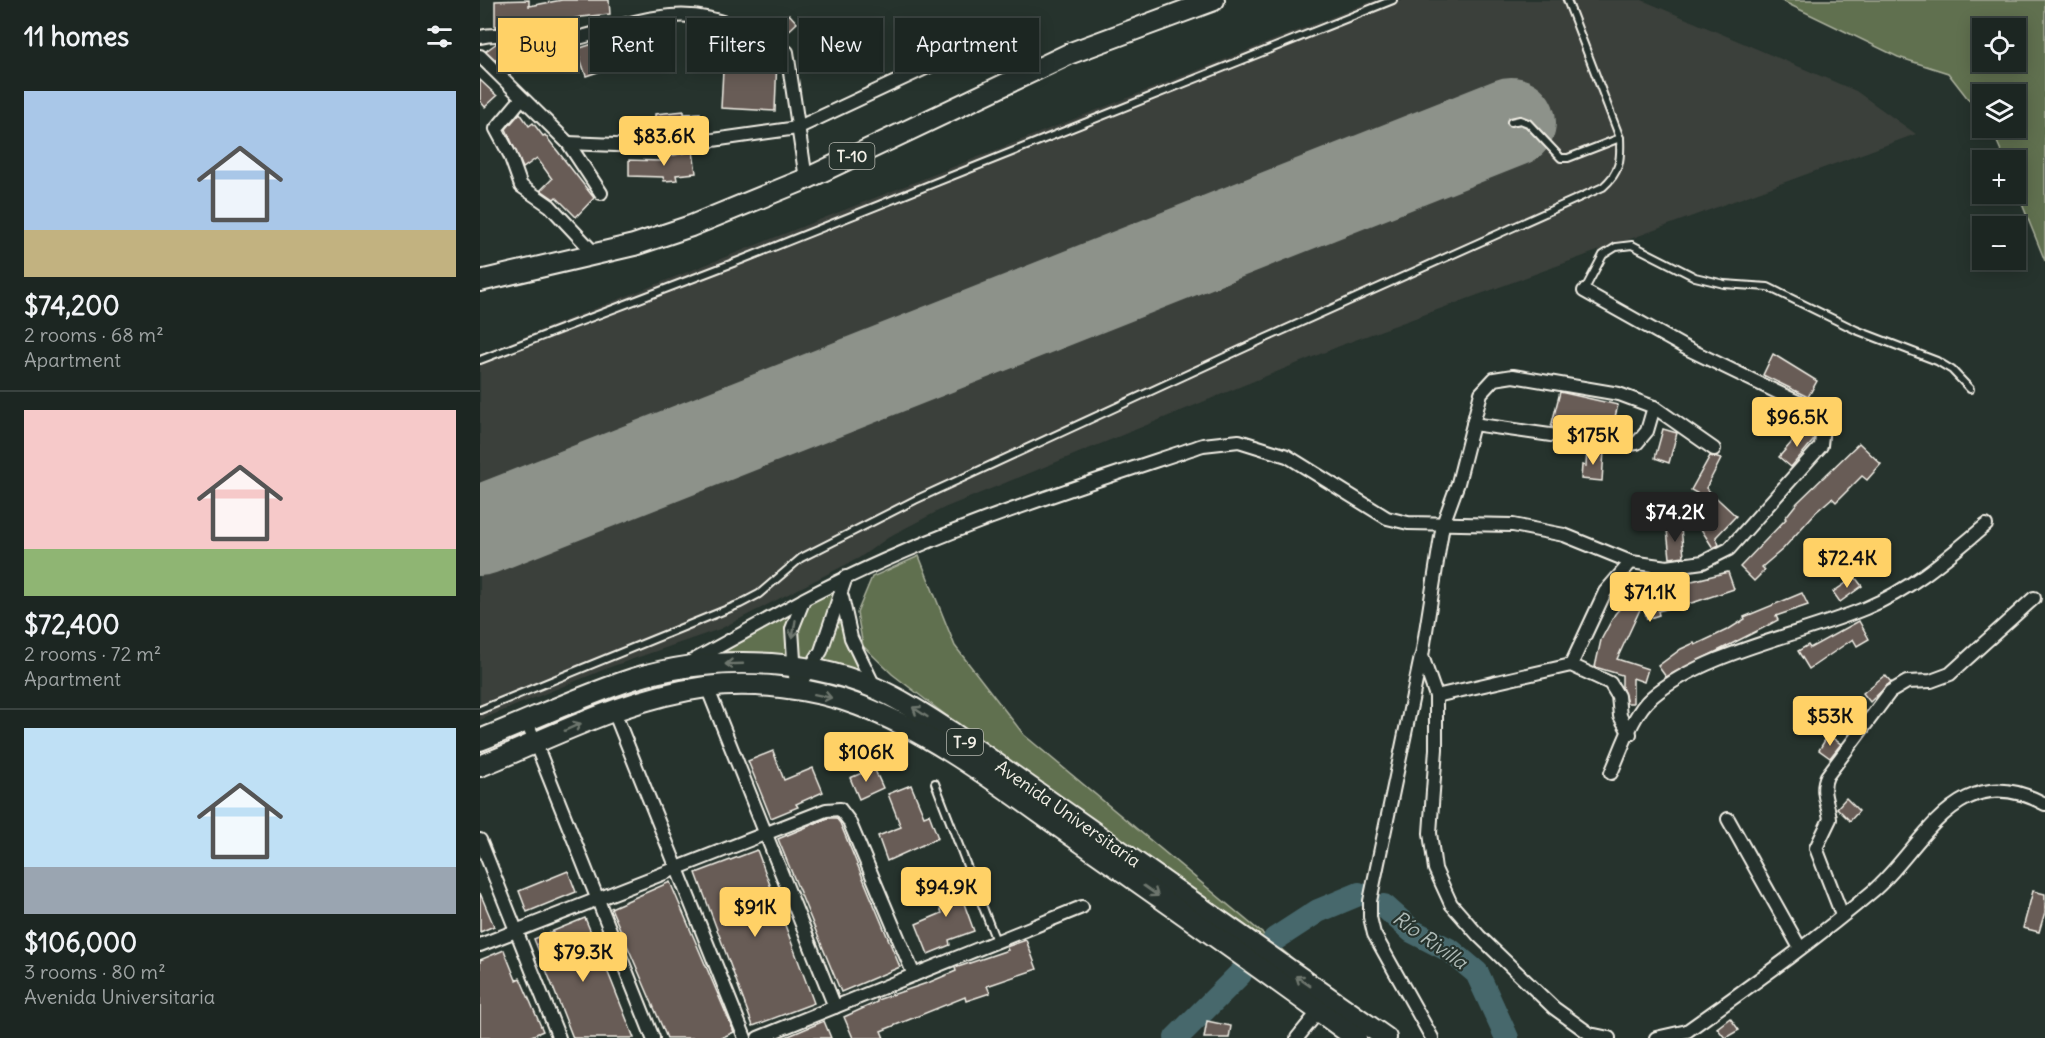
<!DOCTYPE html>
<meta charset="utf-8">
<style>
:root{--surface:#1c2622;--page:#252e2a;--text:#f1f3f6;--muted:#a0a5a5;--line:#3a4340;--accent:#ffd166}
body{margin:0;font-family:Delius,sans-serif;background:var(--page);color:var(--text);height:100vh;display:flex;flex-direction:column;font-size:22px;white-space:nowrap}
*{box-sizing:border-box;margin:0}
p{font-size:20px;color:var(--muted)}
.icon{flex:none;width:33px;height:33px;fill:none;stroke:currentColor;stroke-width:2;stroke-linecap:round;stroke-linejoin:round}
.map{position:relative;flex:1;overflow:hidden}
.sheet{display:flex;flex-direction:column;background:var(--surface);width:480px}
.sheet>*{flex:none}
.guide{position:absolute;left:18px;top:18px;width:570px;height:54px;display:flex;gap:12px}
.fabs{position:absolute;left:1492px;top:18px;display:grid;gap:12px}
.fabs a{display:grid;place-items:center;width:54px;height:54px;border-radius:0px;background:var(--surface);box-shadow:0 3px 15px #0003,0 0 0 2px var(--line);font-size:30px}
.price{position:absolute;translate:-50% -51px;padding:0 14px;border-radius:6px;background:var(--accent);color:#111;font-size:20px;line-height:39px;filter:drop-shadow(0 2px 3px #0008)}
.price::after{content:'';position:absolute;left:50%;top:36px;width:18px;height:14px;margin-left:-9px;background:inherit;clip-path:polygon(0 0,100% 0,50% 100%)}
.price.active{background:#222;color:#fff}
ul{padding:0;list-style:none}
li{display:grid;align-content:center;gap:12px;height:318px;padding:0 24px}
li+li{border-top:2px solid var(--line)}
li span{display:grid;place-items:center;height:186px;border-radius:0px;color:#555}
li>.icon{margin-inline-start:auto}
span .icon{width:108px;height:108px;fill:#fffc;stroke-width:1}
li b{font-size:26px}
h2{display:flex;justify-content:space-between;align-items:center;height:72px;padding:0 24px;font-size:26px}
.tag{padding:0 21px;border-radius:0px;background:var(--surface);box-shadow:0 3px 15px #0003,0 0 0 2px var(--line);font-size:21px;line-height:54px}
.tag.active{background:var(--accent);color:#111}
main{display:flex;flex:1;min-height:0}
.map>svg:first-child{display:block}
</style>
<main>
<section class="sheet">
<h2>11 homes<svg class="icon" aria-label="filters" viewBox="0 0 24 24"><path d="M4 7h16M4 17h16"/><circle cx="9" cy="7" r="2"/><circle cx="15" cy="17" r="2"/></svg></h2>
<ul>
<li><span style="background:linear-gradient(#a9c7e8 75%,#c2b280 0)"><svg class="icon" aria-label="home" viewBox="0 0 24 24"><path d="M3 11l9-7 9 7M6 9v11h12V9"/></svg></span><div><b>$74,200</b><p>2 rooms · 68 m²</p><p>Apartment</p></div></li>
<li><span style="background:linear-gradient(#f6c9c9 75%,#8fb573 0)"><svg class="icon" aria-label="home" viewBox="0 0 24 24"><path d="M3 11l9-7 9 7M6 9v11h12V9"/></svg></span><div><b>$72,400</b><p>2 rooms · 72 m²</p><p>Apartment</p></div></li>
<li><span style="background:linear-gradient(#bfe0f5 75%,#9aa5b1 0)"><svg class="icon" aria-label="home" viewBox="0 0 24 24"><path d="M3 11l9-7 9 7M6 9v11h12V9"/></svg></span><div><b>$106,000</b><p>3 rooms · 80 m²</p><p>Avenida Universitaria</p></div></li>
</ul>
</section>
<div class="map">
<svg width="1565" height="1038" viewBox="0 0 1565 1038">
<rect width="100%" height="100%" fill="#26332d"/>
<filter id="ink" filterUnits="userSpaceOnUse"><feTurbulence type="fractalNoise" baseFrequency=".0167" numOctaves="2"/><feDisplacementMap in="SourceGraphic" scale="12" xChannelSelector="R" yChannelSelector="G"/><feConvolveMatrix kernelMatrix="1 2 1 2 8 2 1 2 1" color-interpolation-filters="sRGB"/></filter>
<g filter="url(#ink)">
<!-- built -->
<path fill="#3a3f3a" d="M895 0H1162L1376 91 1436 134 867 343 464 508 412 535 379 558 240 629 133 666 0 720V354Z"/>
<!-- green -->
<g fill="#606f50" stroke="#aab09c" stroke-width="1.5" fill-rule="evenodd">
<path d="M1300 0H1565V261L1536 189V160H1525L1511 128H1536V94H1503V118L1468 73 1418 57ZM1503 28H1536V62H1503Z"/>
<path d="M439 556 475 646 544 735 812 958 476 723 412 674 383 646 377 613 392 577Z"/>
<path d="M366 577 361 592 395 688 364 677 200 667Z"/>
</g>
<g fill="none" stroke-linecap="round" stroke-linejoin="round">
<!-- river -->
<g stroke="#46686c" stroke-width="24">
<path d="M904 906 932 931 971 951 997 973 1027 1038"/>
<path d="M795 939 838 911 879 894"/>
<path d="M696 1038 760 974"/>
</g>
<!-- runway -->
<path stroke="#8d928a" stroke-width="90" d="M0 531 1031 122"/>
</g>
<!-- building -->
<g fill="#685c57" stroke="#f4f1e8" stroke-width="1.5">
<path d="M49 0V6L82 0H129L130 14 101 17 64 26H15V1Z"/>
<path d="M309 14 317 23 300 39 291 31Z"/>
<path d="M151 32 159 58 106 76 97 49Z"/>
<path d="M17 43 33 45 36 50 19 63 6 51Z"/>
<path d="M283 57H297L295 111 241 108 243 70 282 72Z"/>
<path d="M0 80 17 96 5 107 0 101Z"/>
<path d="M204 111V114L220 113 222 127 175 131V114Z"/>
<path d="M40 113 49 126 53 123 63 136 65 135 114 198 96 217 76 197 74 199 61 190 72 179 57 158 43 168 26 129Z"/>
<path d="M213 151 216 173 196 175 197 180 184 181 183 177 149 176V160L181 161V158Z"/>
<path d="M1293 354 1337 381 1328 397 1283 375Z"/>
<path d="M1080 392 1138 405 1131 433 1071 427Z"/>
<path d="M1324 428 1334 436 1333 441 1311 467 1299 457Z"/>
<path d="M1183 429 1197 433 1189 463 1175 458Z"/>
<path d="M1379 443 1401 464 1387 480 1382 476 1356 502 1352 498 1336 512 1303 549 1282 567 1285 570 1274 581 1260 567 1306 519 1305 518 1317 503Z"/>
<path d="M1107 449 1124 451 1122 481 1101 479 1102 465 1106 466Z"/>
<path d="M1230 456 1241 459 1226 488 1256 516 1236 537 1239 545 1233 548 1214 518 1225 511 1216 503 1222 496 1211 490Z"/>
<path d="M1201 529 1204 556 1190 558 1187 530Z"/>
<path d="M1248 572 1254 589 1215 602 1178 611 1179 615 1167 619 1163 603 1137 659 1168 669 1164 682 1153 678V703H1147L1142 687V675L1115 667 1121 640 1135 614 1147 600 1156 595Z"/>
<path d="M1375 577 1382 586 1360 602 1353 592Z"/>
<path d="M1322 593 1328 605 1296 616 1298 620 1283 628 1186 677 1178 666 1201 649 1214 643 1215 645 1249 629 1265 619 1264 617Z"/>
<path d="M1379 621 1389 639 1377 646 1373 639 1329 669 1318 651 1328 645 1330 648Z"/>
<path d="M1405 675 1411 682 1390 702 1383 693Z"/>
<path d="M1348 735 1361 744 1350 758 1339 750Z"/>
<path d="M293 751 304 780 333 768 343 792 316 804 318 807 291 818 268 761Z"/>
<path d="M394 768 403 788 379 799 370 778Z"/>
<path d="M431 785 444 816 449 814 458 838 407 861 398 836 421 827 408 794Z"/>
<path d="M1366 798 1379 811 1370 821 1357 808Z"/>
<path d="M348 818H356L360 823 420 967 361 992 298 839Z"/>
<path d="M277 850 334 1003 273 1026 216 873Z"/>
<path d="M88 871 96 892 47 912 39 891Z"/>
<path d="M474 876 494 931 469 940 470 945 448 954 436 924 462 913 451 885Z"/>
<path d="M190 882 254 1032 241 1038H187L131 908Z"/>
<path d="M1553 891 1565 894V912L1559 932 1543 928Z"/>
<path d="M0 893 14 926 0 932Z"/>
<path d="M105 918 131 980 154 1038H93L54 939Z"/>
<path d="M546 940 557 969 507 986 510 993 486 1001 485 997 401 1031 404 1038H373L364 1017 397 1002V1000L450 982 476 971 475 968 528 950 526 947Z"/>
<path d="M24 950 36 980 40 978 63 1031 47 1038H0V960Z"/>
<path d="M1250 1018 1259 1030 1245 1038 1237 1028Z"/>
<path d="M344 1021 351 1038H304Z"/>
<path d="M727 1021 751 1026 749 1038H724Z"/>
</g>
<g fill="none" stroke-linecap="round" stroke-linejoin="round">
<!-- service casing -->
<g stroke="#f4f1e8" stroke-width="10">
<g id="service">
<path d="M1031 122 1040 120 1048 123 1081 158H1088L1140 138"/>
<path d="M1104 291 1123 255 1136 247 1152 245 1215 277 1244 284 1288 287 1376 330 1457 361 1472 370 1490 389"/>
<path d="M0 360 261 260 913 0"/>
<path d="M0 710 260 604 279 594 321 558 435 500 786 338 1123 187C1140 172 1141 160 1140 138L1087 0"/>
<path d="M455 783 516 941"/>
</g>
</g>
<!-- minor casing -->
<g stroke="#f4f1e8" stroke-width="16">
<g id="minor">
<path d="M0 37C25 30 47 43 72 42 95 41 121 31 143 25 217 5 242 18 307 52L326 179"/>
<path d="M0 56 88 143 121 193"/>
<path d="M42 98 16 129 30 155 41 186 70 206 116 255"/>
<path d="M88 143 184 147 317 128 497 44"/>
<path d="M993 424 1141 445 1157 443 1167 431 1174 407"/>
<path d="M362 597 371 638 395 688"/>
<path d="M941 657 890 901V917L894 934 952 1038"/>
<path d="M207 664 323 600"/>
<path d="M1091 665 1125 592 1151 562"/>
<path d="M227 687 355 1007"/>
<path d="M316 690 312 629 324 599C451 532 588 490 723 445L759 441 807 456 907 518 928 523 1033 525 1084 535 1151 562 1187 567 1223 562 1249 549 1341 446 1343 426 1330 408 1204 347 1104 291"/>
<path d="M316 690 341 651 366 577"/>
<path d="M956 696 1091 665 1130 683 1138 696 1140 716 1150 734"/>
<path d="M133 709 265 1038"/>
<path d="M47 722 173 1038"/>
<path d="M1131 773C1142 749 1152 714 1172 697 1224 652 1322 635 1386 608 1432 589 1468 557 1506 525"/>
<path d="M1248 819 1320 948"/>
<path d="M0 840 79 1038"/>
<path d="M1362 915 1336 848 1350 819C1348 803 1340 791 1347 776L1410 692 1427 682 1451 681 1470 674 1554 598"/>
<path d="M0 945 346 810 360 809 369 821 434 975"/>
<path d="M278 1038 602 907"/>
<path d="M817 1038 843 1006"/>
<path d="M1129 1038 1110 1034 1074 1008 999 936 971 904 955 869 950 833 956 749V696L942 656 963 524 978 483 1001 393 1014 379 1033 376 1139 394 1174 407 1234 449"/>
<path d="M1176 1038 1207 1031C1270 986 1334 941 1393 891 1424 865 1450 816 1487 798 1513 785 1541 791 1565 804"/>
</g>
</g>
<!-- trunk casing -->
<g stroke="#f4f1e8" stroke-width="24">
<g id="trunk">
<path d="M0 281 154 245 211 226 326 179 591 53 734 0"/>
<path d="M0 740C51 720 101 696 153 679 228 656 322 657 395 688 422 700 446 716 471 732L906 1038"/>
<path d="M0 766C75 736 145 698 226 687 274 681 333 688 378 705 456 734 524 788 591 835 687 902 782 969 876 1038"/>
</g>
</g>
<!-- service -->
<use href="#service" stroke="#26332d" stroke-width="6"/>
<!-- minor -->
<use href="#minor" stroke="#26332d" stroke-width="12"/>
<!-- trunk -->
<use href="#trunk" stroke="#26332d" stroke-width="20"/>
</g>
<!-- one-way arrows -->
<defs><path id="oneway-shaft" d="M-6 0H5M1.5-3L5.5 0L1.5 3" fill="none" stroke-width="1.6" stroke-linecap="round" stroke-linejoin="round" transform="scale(1.5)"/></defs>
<g stroke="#6e766e">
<use href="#oneway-shaft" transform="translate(314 629) rotate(100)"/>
<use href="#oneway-shaft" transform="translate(254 664) rotate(178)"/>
<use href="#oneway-shaft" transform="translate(343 696) rotate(12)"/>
<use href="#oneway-shaft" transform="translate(440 712) rotate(-147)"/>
<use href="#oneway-shaft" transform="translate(93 727) rotate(-24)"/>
<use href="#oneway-shaft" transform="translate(671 891) rotate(35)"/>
<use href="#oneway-shaft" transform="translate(823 981) rotate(-145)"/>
</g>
</g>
<g text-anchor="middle" stroke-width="4.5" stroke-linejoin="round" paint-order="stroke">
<!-- shield labels -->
<g fill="#26332d" stroke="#b6b8b0" stroke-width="1.5">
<rect x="349.5" y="143" width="45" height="26" rx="4.5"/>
<rect x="467" y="729" width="36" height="26" rx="4.5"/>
</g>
<g font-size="16" font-weight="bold" fill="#f4f1e8">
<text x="372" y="162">T-10</text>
<text x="485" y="748">T-9</text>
</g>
<!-- street labels -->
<g font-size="18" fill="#f4f1e8" stroke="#26332d">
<text transform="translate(588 814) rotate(35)" y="6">Avenida Universitaria</text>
</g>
<!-- water labels -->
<g font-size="20" font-style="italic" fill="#aebab6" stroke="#26332d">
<text transform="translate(950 940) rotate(35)" y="7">Río Rivilla</text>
</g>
</g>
</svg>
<div class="fabs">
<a><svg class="icon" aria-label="locate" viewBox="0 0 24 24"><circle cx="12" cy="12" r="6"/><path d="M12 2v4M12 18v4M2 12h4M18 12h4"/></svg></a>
<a><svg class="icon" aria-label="layers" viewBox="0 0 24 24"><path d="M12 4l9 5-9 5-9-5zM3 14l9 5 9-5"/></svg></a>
<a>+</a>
<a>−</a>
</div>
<b class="price" style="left:184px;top:167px">$83.6K</b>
<b class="price" style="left:1317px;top:448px">$96.5K</b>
<b class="price" style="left:1113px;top:466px">$175K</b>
<b class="price active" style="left:1195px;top:543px">$74.2K</b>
<b class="price" style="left:1367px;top:589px">$72.4K</b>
<b class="price" style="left:1170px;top:623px">$71.1K</b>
<b class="price" style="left:1350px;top:747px">$53K</b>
<b class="price" style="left:386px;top:783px">$106K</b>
<b class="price" style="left:466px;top:918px">$94.9K</b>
<b class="price" style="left:275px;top:938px">$91K</b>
<b class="price" style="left:103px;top:983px">$79.3K</b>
<div class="guide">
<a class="tag active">Buy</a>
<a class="tag">Rent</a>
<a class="tag">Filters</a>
<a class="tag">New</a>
<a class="tag">Apartment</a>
</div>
</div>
</main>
